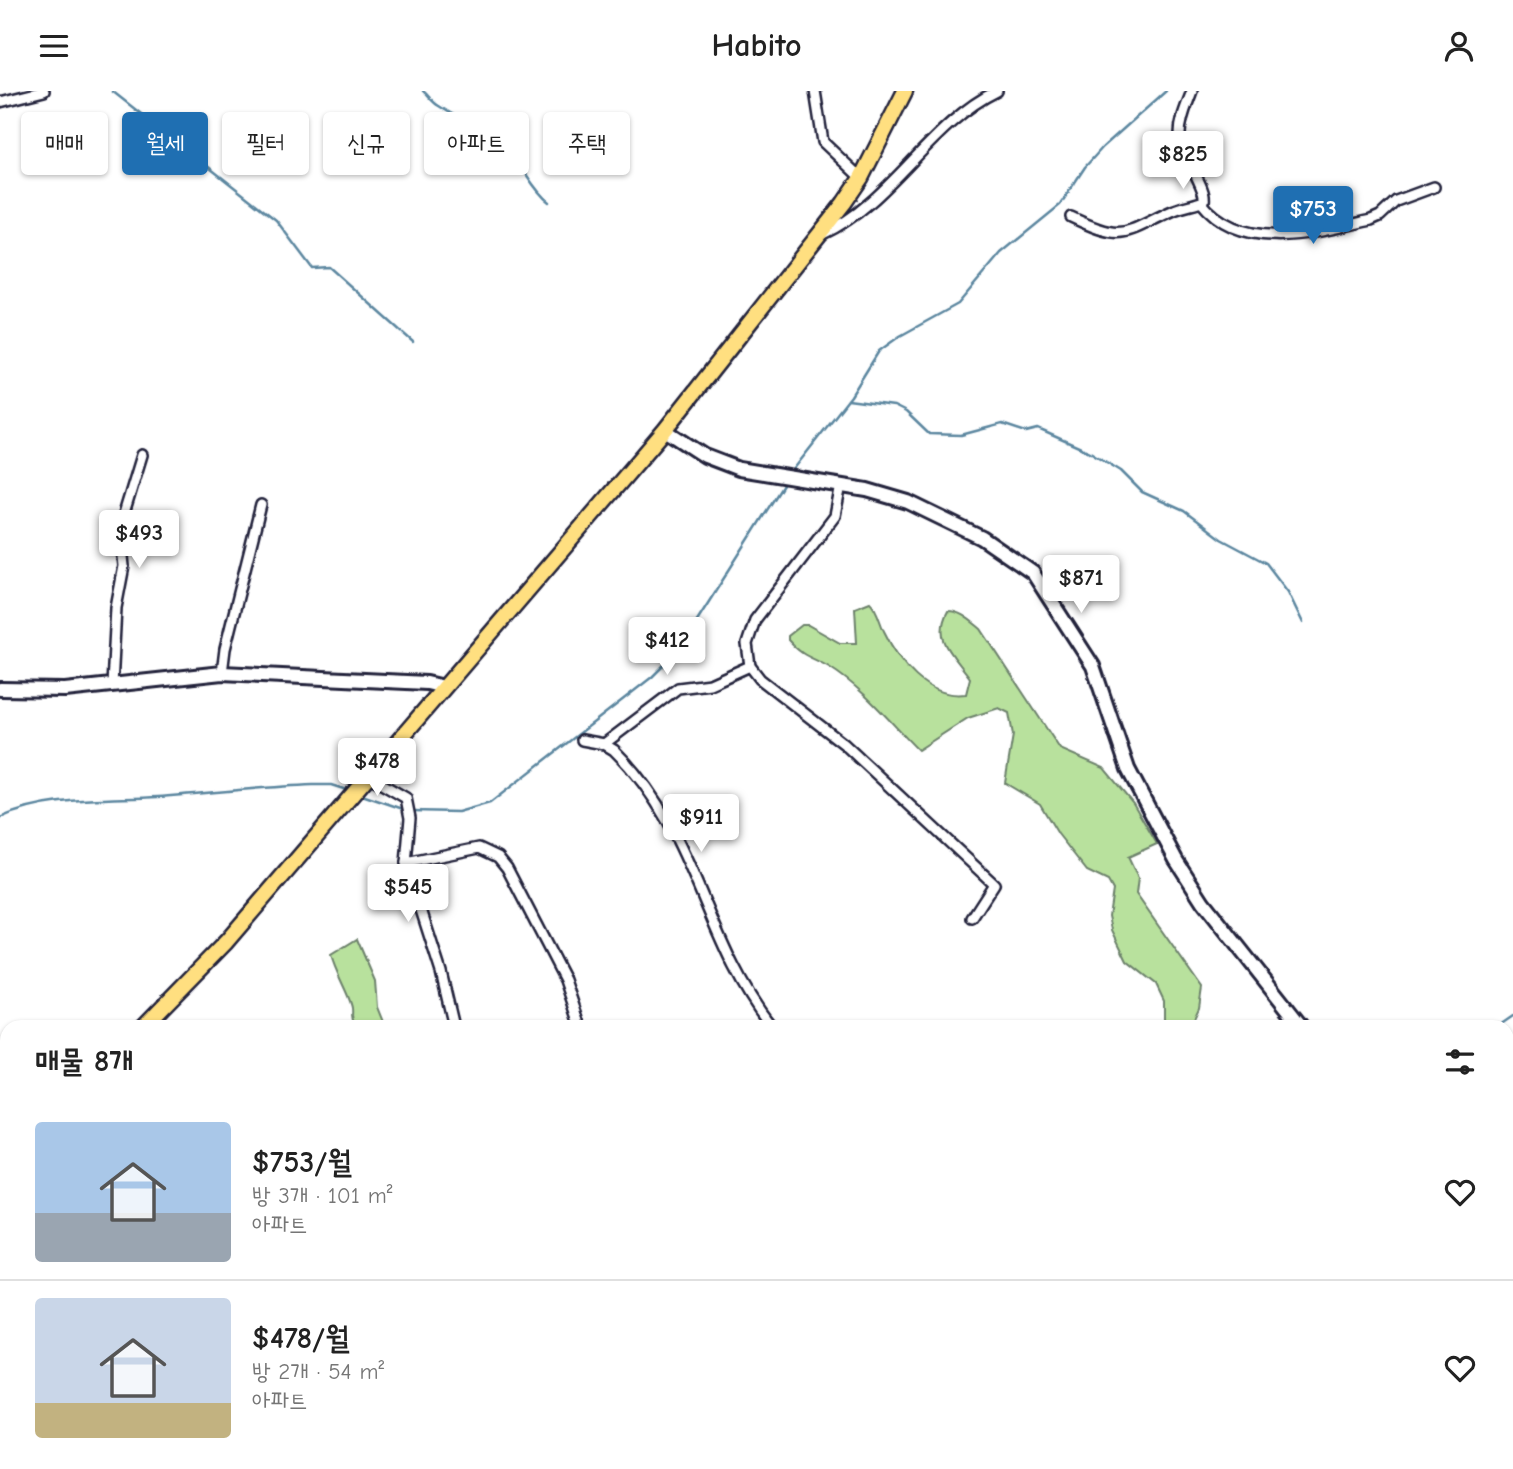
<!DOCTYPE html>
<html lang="ko">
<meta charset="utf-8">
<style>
:root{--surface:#fff;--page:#f6f6f6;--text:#222;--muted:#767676;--line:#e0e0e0;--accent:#1f6fb2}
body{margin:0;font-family:"Comic Neue","Poor Story",sans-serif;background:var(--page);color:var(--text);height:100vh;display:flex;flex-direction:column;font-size:26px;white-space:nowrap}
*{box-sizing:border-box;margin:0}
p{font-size:23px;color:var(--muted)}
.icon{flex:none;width:38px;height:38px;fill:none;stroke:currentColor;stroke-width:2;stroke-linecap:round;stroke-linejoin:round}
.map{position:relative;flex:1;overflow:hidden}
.panel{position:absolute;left:0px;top:929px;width:1514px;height:450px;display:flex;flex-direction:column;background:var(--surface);border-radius:21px 21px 0 0;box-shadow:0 2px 5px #0004}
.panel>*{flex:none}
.guide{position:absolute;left:21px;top:21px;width:700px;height:63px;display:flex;gap:14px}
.price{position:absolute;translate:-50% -60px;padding:0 16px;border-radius:7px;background:#fff;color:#222;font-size:23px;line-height:46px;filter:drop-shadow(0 2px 4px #0008)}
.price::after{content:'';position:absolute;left:50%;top:42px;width:21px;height:16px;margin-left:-10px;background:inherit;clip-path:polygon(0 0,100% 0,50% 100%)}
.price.active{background:var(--accent);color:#fff}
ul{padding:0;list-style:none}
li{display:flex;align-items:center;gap:21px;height:175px;padding:0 35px}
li+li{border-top:2px solid var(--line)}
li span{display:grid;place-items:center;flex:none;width:196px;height:140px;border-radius:7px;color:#555}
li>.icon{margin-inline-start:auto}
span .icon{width:84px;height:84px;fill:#fffc;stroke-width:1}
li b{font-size:30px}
h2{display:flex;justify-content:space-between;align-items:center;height:84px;padding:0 35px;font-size:30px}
.pill{padding:0 24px;border-radius:7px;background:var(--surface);box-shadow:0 2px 5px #0004;font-size:24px;line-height:63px}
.pill.active{background:var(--accent);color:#fff}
header{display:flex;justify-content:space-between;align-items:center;height:91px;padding:0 35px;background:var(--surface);font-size:32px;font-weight:800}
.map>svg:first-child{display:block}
</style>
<header><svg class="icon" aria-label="menu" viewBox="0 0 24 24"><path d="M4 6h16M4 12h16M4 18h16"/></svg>Habito<svg class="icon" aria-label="person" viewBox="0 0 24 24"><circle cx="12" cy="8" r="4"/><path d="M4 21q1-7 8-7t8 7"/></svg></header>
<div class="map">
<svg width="1513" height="1378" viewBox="0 0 1513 1378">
<rect width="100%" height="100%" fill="#fff"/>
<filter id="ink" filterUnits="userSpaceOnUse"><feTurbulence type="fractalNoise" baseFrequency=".0143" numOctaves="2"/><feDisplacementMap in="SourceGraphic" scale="14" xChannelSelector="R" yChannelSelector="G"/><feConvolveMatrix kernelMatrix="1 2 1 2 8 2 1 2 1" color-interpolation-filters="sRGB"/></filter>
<g filter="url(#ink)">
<!-- green -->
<g fill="#b8e19d" stroke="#6d826c" stroke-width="2">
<path d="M870 511C877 517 880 532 884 540 899 572 927 608 966 603L970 587C954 564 932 549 948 520 961 520 971 530 981 538L1060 658 1104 677 1133 712 1157 753 1128 766 1138 787 1136 803 1202 897 1199 917 1190 936H1164V910L1156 893 1127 870 1112 839 1109 825 1113 799 1108 790 1087 780 1058 743 1040 713 1005 692 1013 644 1009 622 999 617 968 627 918 659C890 631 863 597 829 576 811 565 805 568 788 549V545L802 534H808L840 552H857L855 517Z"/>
<path d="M357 848 375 890 377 916 385 936 355 933C350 926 353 925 352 917 350 905 335 881 331 864Z"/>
</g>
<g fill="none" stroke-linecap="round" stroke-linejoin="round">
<!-- stream -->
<g stroke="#5c87a0" stroke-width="2.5">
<path d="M112 0 276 129 312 177 329 176 413 251"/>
<path d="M423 0C429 5 432 11 439 15 462 30 487 41 508 60 525 76 531 97 549 111"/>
<path d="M848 309 894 315 906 321 929 343 961 344 1002 333 1026 341 1038 338 1090 361 1121 380 1142 401 1184 420 1221 448 1266 472 1288 501 1303 532"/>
<path d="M793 379 851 305 879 260 900 245 958 213 1001 162 1060 114 1085 76 1103 56 1166 0"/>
<path d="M691 539 783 394"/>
<path d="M359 703 406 719"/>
<path d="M412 720 458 721 490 712 652 586 669 569 687 544"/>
<path d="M0 727C48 705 106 709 158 706 210 702 261 696 313 694H331L350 700"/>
<path d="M1497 936 1513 925"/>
<path d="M910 1378 916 1372"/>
</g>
<!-- street casing -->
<g stroke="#22223b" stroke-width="14">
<g id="street">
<path d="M815 0 823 51 861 87"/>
<path d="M0 11 44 0"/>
<path d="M1201 111C1242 163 1315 142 1371 129L1380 125 1396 110 1434 96"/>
<path d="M1071 126C1125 152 1123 142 1172 120 1183 115 1194 114 1204 110 1207 96 1181 65 1180 43 1180 28 1187 14 1192 0"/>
<path d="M823 143C892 111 929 33 997 0"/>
<path d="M841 394 835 425 755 529 747 553 750 575 760 588 844 653 994 793 972 827"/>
<path d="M222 582 225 558 261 414"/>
<path d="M112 594 116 517 124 475 120 436 142 364"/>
<path d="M582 649 604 653 614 659C698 741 703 850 772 936"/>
<path d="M604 653 678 597 710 593 750 575"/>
<path d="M368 685 406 707 410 727 406 772 441 881 454 936"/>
<path d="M406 772 479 757 498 766 507 777 565 889 581 936"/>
<path d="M0 1115 7 1120"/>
<path d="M0 1330 7 1334"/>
<path d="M105 1372 111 1378"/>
<path d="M960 1378C968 1372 979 1369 986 1378"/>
</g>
</g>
<!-- secondary casing -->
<g stroke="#22223b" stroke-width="18">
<g id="secondary">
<path d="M665 339 705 365 739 378 867 399 908 411 982 447 1033 482 1093 575 1128 678 1176 769 1203 811 1302 936"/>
<path d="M0 598 65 599 222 582 427 592 444 596"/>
<path d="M1278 1378 1279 1372"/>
</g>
</g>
<!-- primary casing -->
<g stroke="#22223b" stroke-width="19">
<g id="primary">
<path d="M143 936 226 851 665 339 844 112 861 87 905 0"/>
<path d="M0 1050 7 1046"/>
</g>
</g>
<!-- street -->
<use href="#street" stroke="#fff" stroke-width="9"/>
<!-- secondary -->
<use href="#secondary" stroke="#fff" stroke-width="12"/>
<!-- primary -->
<use href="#primary" stroke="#ffdf80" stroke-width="14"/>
</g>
</g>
</svg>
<b class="price" style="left:1183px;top:100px">$825</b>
<b class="price active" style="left:1313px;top:155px">$753</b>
<b class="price" style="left:139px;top:479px">$493</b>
<b class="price" style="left:1081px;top:524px">$871</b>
<b class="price" style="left:667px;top:586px">$412</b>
<b class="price" style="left:377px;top:707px">$478</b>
<b class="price" style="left:701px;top:763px">$911</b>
<b class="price" style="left:408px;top:833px">$545</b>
<div class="guide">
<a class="pill">매매</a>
<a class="pill active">월세</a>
<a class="pill">필터</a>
<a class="pill">신규</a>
<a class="pill">아파트</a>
<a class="pill">주택</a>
</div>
<section class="panel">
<h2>매물 8개<svg class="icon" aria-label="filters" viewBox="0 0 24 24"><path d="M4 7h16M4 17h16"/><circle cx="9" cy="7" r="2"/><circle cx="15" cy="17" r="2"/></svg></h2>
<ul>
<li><span style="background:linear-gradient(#a9c7e8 65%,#9aa5b1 0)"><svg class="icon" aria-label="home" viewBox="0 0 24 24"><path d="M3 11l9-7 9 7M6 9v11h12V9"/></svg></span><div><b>$753/월</b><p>방 3개 · 101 m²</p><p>아파트</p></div><svg class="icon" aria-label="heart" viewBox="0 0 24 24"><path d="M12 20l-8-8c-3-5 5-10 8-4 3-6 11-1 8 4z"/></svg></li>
<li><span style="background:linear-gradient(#c9d6e8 75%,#c2b280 0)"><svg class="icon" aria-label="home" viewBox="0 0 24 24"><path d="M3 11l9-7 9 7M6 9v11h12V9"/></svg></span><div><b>$478/월</b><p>방 2개 · 54 m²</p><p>아파트</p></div><svg class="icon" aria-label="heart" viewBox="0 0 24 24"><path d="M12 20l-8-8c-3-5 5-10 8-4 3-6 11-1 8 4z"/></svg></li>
</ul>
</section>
</div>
